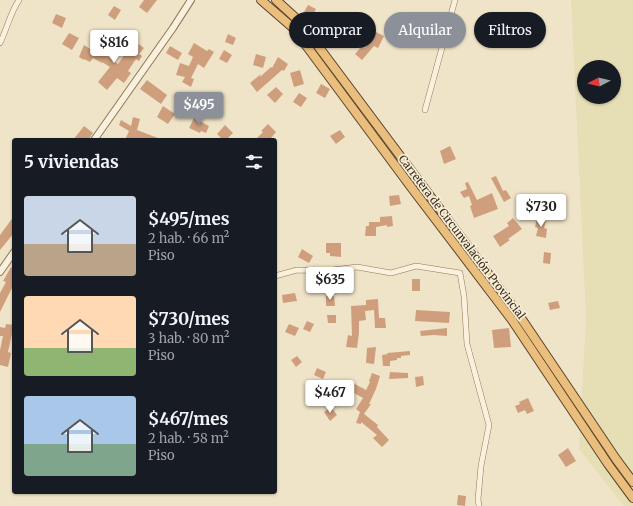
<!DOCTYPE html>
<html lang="es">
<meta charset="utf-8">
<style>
:root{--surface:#171b24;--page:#20242c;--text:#f1f3f6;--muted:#9ea1a6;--accent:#8c9099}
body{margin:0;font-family:Merriweather,serif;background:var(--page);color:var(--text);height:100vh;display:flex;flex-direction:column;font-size:15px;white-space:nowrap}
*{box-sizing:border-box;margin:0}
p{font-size:13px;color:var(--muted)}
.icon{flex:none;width:22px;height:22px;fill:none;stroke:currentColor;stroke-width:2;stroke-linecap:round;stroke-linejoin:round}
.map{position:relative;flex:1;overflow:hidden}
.panel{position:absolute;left:12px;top:138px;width:265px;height:356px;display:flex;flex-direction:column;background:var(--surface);border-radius:4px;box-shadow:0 1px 3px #0004}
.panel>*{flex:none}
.guide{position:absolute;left:289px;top:12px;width:284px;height:36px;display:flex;gap:8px}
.needle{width:26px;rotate:263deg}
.controls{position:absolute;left:577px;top:60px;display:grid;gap:8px}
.controls a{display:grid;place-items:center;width:44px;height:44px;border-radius:50%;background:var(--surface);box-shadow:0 1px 3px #0004;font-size:20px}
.price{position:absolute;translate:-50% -34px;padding:0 9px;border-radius:4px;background:#fff;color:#222;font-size:13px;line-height:26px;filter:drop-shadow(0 1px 2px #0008)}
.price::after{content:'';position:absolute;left:50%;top:24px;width:12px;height:9px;margin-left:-6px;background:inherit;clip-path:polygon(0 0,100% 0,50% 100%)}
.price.selected{background:var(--accent);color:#fff}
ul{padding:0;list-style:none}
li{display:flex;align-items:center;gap:12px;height:100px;padding:0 12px}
li span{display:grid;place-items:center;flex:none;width:112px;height:80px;border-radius:4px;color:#555}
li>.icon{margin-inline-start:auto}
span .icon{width:48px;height:48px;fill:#fffc;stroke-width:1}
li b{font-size:17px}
h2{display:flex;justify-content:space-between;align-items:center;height:48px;padding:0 12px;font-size:17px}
.tag{padding:0 14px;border-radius:18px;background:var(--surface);box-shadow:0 1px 3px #0004;font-size:14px;line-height:36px}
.tag.selected{background:var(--accent);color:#fff}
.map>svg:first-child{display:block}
</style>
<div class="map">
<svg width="633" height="506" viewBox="0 0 633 506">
<rect width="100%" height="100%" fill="#f0e4c8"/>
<!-- farmland -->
<path fill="#e6deb5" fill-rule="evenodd" d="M571 0H633V506H624L579 449 586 318ZM584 67H614V97H584Z"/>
<!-- building -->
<g fill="#cf9f7d">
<path d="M144 0H157L147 13 139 7Z"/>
<path d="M308 5 316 9 311 18 303 14Z"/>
<path d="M114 6 121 10 115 20 108 15Z"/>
<path d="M56 14 66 18 62 28 52 23Z"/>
<path d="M344 30 354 37 347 47 344 45 343 47 338 44 339 42 337 40Z"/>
<path d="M374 31 384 36 378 48 374 46 362 60 355 54 362 46 365 48Z"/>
<path d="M69 33 79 38 72 50 62 44Z"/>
<path d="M228 34 236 38 233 45 225 42Z"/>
<path d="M134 41 144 48 139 54 142 56 139 61 136 59 128 71 131 73 124 83 117 78 107 90 98 82 110 67 102 62V63L93 58 90 62 84 59V60L79 57 84 45 97 53 99 49 107 54 106 55 118 64Z"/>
<path d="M194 43 207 51 209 49 214 52 204 68 198 64 191 78 194 79 191 87 182 82 185 77 176 75 180 63 189 66 193 57 188 54Z"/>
<path d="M170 46 182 53 178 60 166 53Z"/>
<path d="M224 50 232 55 227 63 219 59Z"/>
<path d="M256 54 266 57 263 68 253 65Z"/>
<path d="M278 57 288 64 284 71 282 70 257 92 250 83 261 74 260 77 271 67 272 68Z"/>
<path d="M300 70 304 84 294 87 290 73Z"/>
<path d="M147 80 167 95 161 104 140 89Z"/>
<path d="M321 84 330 89 325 98 316 93Z"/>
<path d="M276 87 283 94 275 103 267 95Z"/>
<path d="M299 93 307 98 301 107 293 102Z"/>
<path d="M163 106 175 114 168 124 157 117Z"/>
<path d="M133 117 140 119 137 130 163 140H125L129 131 119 125 121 120 131 126Z"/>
<path d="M194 118 209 126 206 133 201 131 200 133 189 128Z"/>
<path d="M268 124 276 132 271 138 273 140H255L263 132 261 131Z"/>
<path d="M225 125 233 133 226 140H223L217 134Z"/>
<path d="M84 126 93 133 88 140H73Z"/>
<path d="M340 130 345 137 336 144 330 136Z"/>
<path d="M450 146 456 159 444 164 440 151Z"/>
<path d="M496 176 503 191 506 190 511 198 504 202 491 178Z"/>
<path d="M468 182 477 200 492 193 498 209 474 218 470 206 472 205 469 196 464 198 460 192 467 189 465 183Z"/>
<path d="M399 195 401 204 390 206 389 196Z"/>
<path d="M14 216V233L0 250V235Z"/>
<path d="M392 216 393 226 387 227V225L376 227V236H365L366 226H369V222H380V217Z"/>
<path d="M513 218 522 229 508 239 510 240 500 247 493 236 509 226 507 223Z"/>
<path d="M537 218 546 220 544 228 547 229 546 238 536 236 538 228 535 227Z"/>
<path d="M326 243H341V257L330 256V253H326Z"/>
<path d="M302 249 313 256 309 263 298 257Z"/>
<path d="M544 252 551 253 550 264 543 263Z"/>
<path d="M11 267 14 269V287L13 286 0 312V293L6 282 3 281Z"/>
<rect x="412" y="279" width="8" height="12"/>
<path d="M295 293 297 301 283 303 282 295Z"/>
<path d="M326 296H334L335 306H326Z"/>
<path d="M378 299 379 318H385L386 328H375L374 310 365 311 366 320 359 321V333L357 348 346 347 348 335 352 336 351 306 366 305V300Z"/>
<path d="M558 301 560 308 550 310 548 303Z"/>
<path d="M416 310 450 312 449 323 415 321Z"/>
<path d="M327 315H336V323H328Z"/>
<path d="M307 321 314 324 310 332 303 329Z"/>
<path d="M6 324 14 325 8 352 11 353 8 367 0 365V350L3 336H0V327L5 328Z"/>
<path d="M289 324 299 328 295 336 285 332Z"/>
<path d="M447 328V336L434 335 421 336 420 331Z"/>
<path d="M509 328 511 347 494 348 492 330Z"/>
<path d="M376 347 374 364 366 363 367 348Z"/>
<path d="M410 351V355L401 356V358H397V360L390 361V366H383L382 355 388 354 387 353Z"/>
<path d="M297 356 302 362 296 367 291 360Z"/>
<path d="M317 368 326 372 323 379 314 375Z"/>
<path d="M390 372 408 373V378L389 379Z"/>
<path d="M372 373 380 376 376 389 369 404H371L364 414 378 425 377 427 389 440 382 447 373 438 377 435 361 422V424L356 423 360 412 356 409 363 398 347 389 351 382 366 390 370 382 369 381Z"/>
<path d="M423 376 424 385 416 387 415 377Z"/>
<path d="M528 398 534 411 527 414 525 410 518 413 515 406 520 404 519 402Z"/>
<path d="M331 407 337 415 330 421 324 412Z"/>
<path d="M568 448 576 461 566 467 558 455Z"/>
<path d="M458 495 466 496 465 506 457 505Z"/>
</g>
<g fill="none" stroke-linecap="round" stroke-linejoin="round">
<!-- minor casing -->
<g stroke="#8d765c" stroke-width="6">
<g id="minor">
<path d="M0 43C7 29 10 13 19 0"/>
<path d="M425 110 455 0"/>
<path d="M275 276 297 270 324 271 357 267 391 273 416 266 460 273 464 296 467 344 489 425 481 466 478 499 479 506"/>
</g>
</g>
<!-- tertiary casing -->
<g stroke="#8d765c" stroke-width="8">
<g id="tertiary">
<path d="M94 140 173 28 191 0"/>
<path d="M0 272 14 252"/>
</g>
</g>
<!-- trunk casing -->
<g stroke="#5b4430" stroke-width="10">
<g id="trunk">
<path d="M261 0 292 27 308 48 411 187 512 320 608 464 633 498"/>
<path d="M276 0 299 21 315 42 519 315 616 459 633 482"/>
</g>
</g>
<!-- minor -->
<use href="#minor" stroke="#faf1dc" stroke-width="5"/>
<!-- tertiary -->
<use href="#tertiary" stroke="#faf1dc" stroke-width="6"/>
<!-- trunk -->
<use href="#trunk" stroke="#eabe7c" stroke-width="8"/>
</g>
<g text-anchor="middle" stroke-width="3.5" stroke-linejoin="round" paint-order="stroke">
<!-- street labels -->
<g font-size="11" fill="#3d2e20" stroke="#f7eed8">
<text transform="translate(462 237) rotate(53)" y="4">Carretera de Circunvalación Provincial</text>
</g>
</g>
</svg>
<div class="controls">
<a><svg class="needle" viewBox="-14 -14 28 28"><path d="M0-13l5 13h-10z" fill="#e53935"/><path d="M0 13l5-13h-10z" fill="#9ea1a6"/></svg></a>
</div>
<b class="price" style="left:114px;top:64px">$816</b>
<b class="price selected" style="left:199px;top:126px">$495</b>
<b class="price" style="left:541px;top:228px">$730</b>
<b class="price" style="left:330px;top:301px">$635</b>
<b class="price" style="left:330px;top:414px">$467</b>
<div class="guide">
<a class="tag">Comprar</a>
<a class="tag selected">Alquilar</a>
<a class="tag">Filtros</a>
</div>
<section class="panel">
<h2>5 viviendas<svg class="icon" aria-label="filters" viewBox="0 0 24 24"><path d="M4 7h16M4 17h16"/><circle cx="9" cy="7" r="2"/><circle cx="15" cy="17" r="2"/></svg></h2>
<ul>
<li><span style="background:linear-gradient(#c9d6e8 60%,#b9a48a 0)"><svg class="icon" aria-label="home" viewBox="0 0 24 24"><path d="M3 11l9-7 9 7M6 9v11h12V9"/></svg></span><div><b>$495/mes</b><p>2 hab. · 66 m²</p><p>Piso</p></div></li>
<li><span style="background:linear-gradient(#ffd9b3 65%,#8fb573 0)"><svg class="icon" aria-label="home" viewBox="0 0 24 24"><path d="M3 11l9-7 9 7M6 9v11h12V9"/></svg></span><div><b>$730/mes</b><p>3 hab. · 80 m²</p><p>Piso</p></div></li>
<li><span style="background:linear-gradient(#a9c7e8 60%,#7fa58c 0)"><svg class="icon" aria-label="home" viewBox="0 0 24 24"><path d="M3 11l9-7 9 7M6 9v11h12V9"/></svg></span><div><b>$467/mes</b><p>2 hab. · 58 m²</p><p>Piso</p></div></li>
</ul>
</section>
</div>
